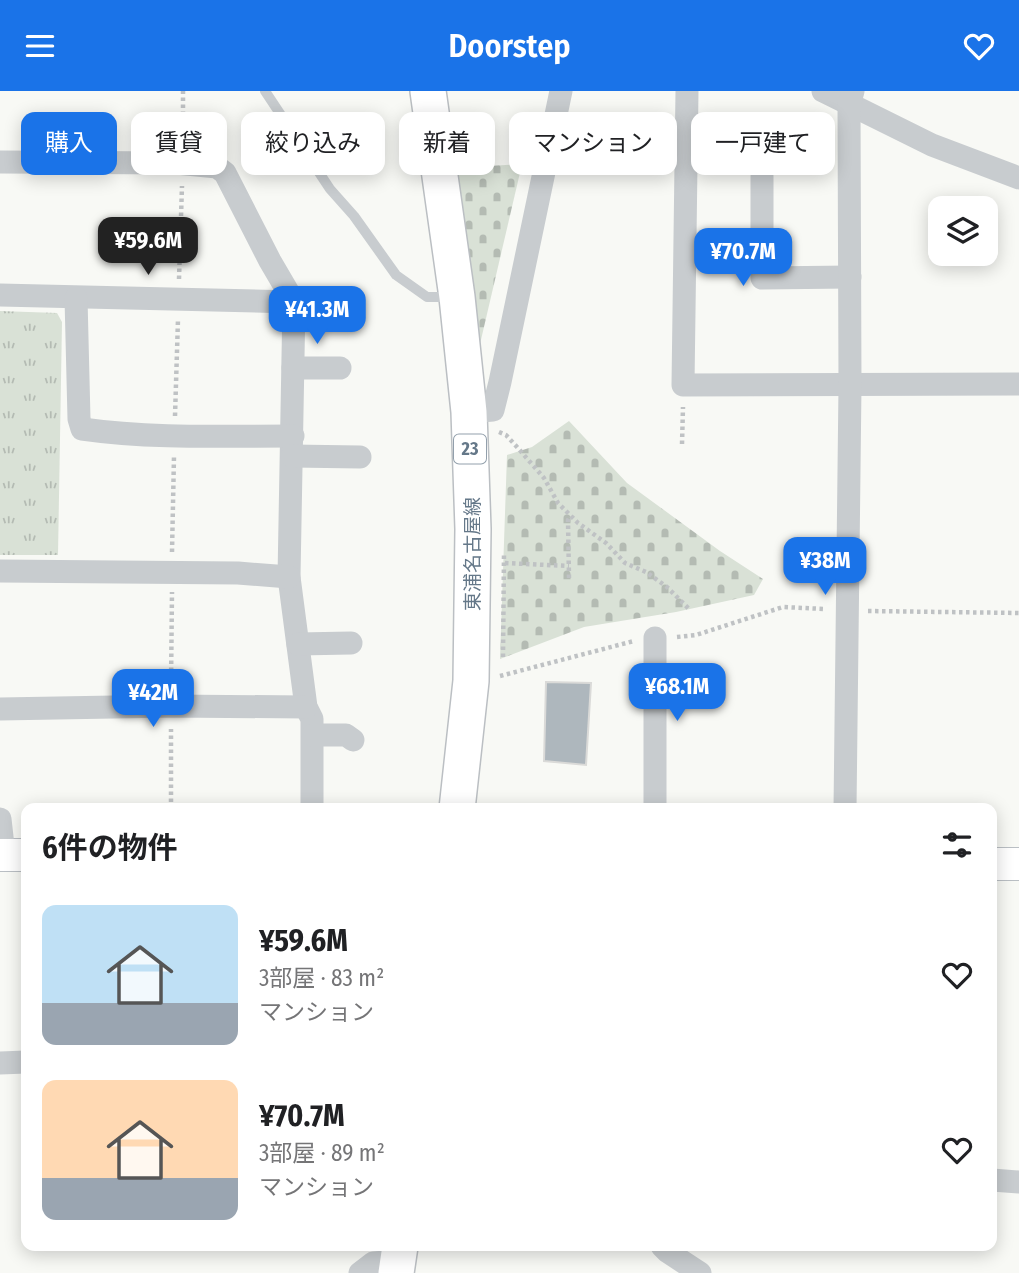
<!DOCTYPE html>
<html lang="ja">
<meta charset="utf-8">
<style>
:root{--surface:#fff;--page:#f6f6f6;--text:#202124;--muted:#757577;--accent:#1a73e8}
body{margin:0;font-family:"Fira Sans Condensed","Noto Sans JP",sans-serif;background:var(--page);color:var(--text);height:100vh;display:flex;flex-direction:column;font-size:26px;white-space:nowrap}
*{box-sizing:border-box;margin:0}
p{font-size:23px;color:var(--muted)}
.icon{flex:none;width:38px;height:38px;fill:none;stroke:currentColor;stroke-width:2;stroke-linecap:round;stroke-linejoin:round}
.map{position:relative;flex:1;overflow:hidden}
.drawer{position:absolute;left:21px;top:712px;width:976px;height:448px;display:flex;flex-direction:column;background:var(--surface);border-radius:14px;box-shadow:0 4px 18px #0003}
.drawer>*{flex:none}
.hud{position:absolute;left:21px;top:21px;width:978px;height:63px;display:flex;gap:14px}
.tools{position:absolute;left:928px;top:105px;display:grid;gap:14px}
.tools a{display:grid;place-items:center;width:70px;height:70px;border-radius:14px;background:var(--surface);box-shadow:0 4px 18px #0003;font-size:35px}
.price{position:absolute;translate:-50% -60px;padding:0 16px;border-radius:14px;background:var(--accent);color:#fff;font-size:23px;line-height:46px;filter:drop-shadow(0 2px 4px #0008)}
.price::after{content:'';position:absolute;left:50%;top:42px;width:21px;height:16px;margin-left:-10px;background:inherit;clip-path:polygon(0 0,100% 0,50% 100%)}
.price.selected{background:#222;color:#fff}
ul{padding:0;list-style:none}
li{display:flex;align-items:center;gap:21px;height:175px;padding:0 21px}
li span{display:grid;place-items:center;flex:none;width:196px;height:140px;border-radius:14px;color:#555}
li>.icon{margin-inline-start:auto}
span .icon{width:84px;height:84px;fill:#fffc;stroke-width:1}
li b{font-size:30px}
h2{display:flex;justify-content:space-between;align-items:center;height:84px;padding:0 21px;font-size:30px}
.pill{padding:0 24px;border-radius:14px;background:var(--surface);box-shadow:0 4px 18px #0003;font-size:24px;line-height:63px}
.pill.selected{background:var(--accent);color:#fff}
header{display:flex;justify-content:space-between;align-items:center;height:91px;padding:0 21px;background:var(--accent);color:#fff;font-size:32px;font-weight:600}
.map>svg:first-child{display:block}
</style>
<header><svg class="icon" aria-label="menu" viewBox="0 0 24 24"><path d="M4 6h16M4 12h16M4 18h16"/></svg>Doorstep<svg class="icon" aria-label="heart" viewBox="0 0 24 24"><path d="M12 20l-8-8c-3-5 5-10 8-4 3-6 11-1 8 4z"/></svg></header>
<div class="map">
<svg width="1019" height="1182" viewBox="0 0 1019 1182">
<defs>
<pattern id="grass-tufts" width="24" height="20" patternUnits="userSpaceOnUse" patternTransform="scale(1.75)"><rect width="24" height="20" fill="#d9e1d6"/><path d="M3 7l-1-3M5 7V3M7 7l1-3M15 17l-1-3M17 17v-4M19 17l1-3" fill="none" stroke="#b4bbb3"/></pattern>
<pattern id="cemetery-stones" width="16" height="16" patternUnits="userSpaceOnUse" patternTransform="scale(1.75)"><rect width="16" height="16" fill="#d9e1d6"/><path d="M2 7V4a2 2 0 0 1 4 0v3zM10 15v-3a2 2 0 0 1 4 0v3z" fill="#b4bbb3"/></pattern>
</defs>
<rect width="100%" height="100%" fill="#f8f9f5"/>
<!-- grass -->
<path fill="url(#grass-tufts)" d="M0 220 57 222 62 231 58 464H0Z"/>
<!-- cemetery -->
<g fill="url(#cemetery-stones)">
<path d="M522 73 473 283 453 77Z"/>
<path d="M569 330 627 392 720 460 763 488 754 504 676 521 584 536 500 568 507 364 532 356Z"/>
</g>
<!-- building -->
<path fill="#aeb7bd" stroke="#dadad8" stroke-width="2" d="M546 591 591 592 586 674 544 670Z"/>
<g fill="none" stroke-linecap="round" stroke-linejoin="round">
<!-- secondary casing -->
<g stroke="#babfc4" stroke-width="34">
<g id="secondary">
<path d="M0 764H26"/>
<path d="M992 773H1019"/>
</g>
</g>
<!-- primary casing -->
<g stroke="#bbbfc3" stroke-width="38">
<g id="primary">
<path d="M428 0 457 206 469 321 473 438 471 590 457 718"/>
<path d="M396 1182 400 1155"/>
</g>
</g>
<!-- path -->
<g stroke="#bfc2c4" stroke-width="4.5" stroke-dasharray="3.5 3.5" stroke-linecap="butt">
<path d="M183 52V0"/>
<path d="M179 188 182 95"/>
<path d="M175 325 178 228"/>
<path d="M499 341 506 344 517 356 544 387 558 412 578 432 606 452 625 472 646 481 667 496 689 518"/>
<path d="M682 353 683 316"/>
<path d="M172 461 174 365"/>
<path d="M505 472 569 475"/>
<path d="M569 487 568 429 570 425"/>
<path d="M868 520 1019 522"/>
<path d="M677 546 696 544 783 516 825 518"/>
<path d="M503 566 504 463"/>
<path d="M500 585 634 550"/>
<path d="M171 594 172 501"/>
<path d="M171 718V638"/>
</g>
<!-- lane -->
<path stroke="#c8cccf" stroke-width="10" d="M265 0 330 98 354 125 396 184 427 206H451"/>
<!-- street -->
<g stroke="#c8cccf" stroke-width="23">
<path d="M687 0 683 294 1019 293"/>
<path d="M823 0 932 54 1019 87"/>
<path d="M0 71 176 72 217 76 225 82 270 170 294 211 289 486 306 616 312 628V718"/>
<path d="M762 86V187L850 186"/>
<path d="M0 204 294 211"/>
<path d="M76 207 79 328 82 338C152 348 223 345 293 345"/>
<path d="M293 277H340"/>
<path d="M469 321 493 319 500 291 561 0"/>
<path d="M292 365 360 366"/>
<path d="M0 480 238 482 289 486"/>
<path d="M655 547V718"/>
<path d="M298 553 351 552"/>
<path d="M0 618 171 615 306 616"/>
<path d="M313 644H346L353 649"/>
<path d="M845 718 850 295 849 14 853 0"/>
<path d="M0 728 4 764"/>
<path d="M0 972 26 971"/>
<path d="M992 1089 1019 1091"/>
<path d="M662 1155 668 1161 700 1182"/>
<path d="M360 1182 373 1172 398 1170"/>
</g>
<!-- secondary -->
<use href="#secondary" stroke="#fff" stroke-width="32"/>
<!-- primary -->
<use href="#primary" stroke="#fff" stroke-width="35"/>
</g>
<g text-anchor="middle" stroke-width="7" stroke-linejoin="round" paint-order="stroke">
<!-- shield labels -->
<rect fill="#fff" stroke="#93a0ac" stroke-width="2" x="454" y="343.5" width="32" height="29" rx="5"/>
<g font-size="18" font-weight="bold" fill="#657889">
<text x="470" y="364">23</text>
</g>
<!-- street labels -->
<g font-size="19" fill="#657889" stroke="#fff">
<text transform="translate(472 463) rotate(-90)" y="7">東浦名古屋線</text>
</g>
</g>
</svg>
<div class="tools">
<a><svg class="icon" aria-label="layers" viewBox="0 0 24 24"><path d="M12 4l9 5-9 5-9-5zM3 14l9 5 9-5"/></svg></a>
</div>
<b class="price selected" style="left:148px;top:186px">¥59.6M</b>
<b class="price" style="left:743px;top:197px">¥70.7M</b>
<b class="price" style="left:317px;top:255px">¥41.3M</b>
<b class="price" style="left:825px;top:506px">¥38M</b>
<b class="price" style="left:677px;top:632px">¥68.1M</b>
<b class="price" style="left:153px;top:638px">¥42M</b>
<div class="hud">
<a class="pill selected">購入</a>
<a class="pill">賃貸</a>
<a class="pill">絞り込み</a>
<a class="pill">新着</a>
<a class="pill">マンション</a>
<a class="pill">一戸建て</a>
</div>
<section class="drawer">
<h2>6件の物件<svg class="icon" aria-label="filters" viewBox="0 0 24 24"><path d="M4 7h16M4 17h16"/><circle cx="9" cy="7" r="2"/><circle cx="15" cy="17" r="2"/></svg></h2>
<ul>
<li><span style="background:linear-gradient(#bfe0f5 70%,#9aa5b1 0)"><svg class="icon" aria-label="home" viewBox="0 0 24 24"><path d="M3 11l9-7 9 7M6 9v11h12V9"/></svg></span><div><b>¥59.6M</b><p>3部屋 · 83 m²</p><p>マンション</p></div><svg class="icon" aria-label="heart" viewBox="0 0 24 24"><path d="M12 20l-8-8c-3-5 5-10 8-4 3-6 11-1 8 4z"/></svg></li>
<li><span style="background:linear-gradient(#ffd9b3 70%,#9aa5b1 0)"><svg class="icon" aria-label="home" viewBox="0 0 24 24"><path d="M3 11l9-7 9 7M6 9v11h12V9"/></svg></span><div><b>¥70.7M</b><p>3部屋 · 89 m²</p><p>マンション</p></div><svg class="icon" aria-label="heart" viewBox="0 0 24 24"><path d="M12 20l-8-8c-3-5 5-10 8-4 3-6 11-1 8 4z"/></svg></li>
</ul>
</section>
</div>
